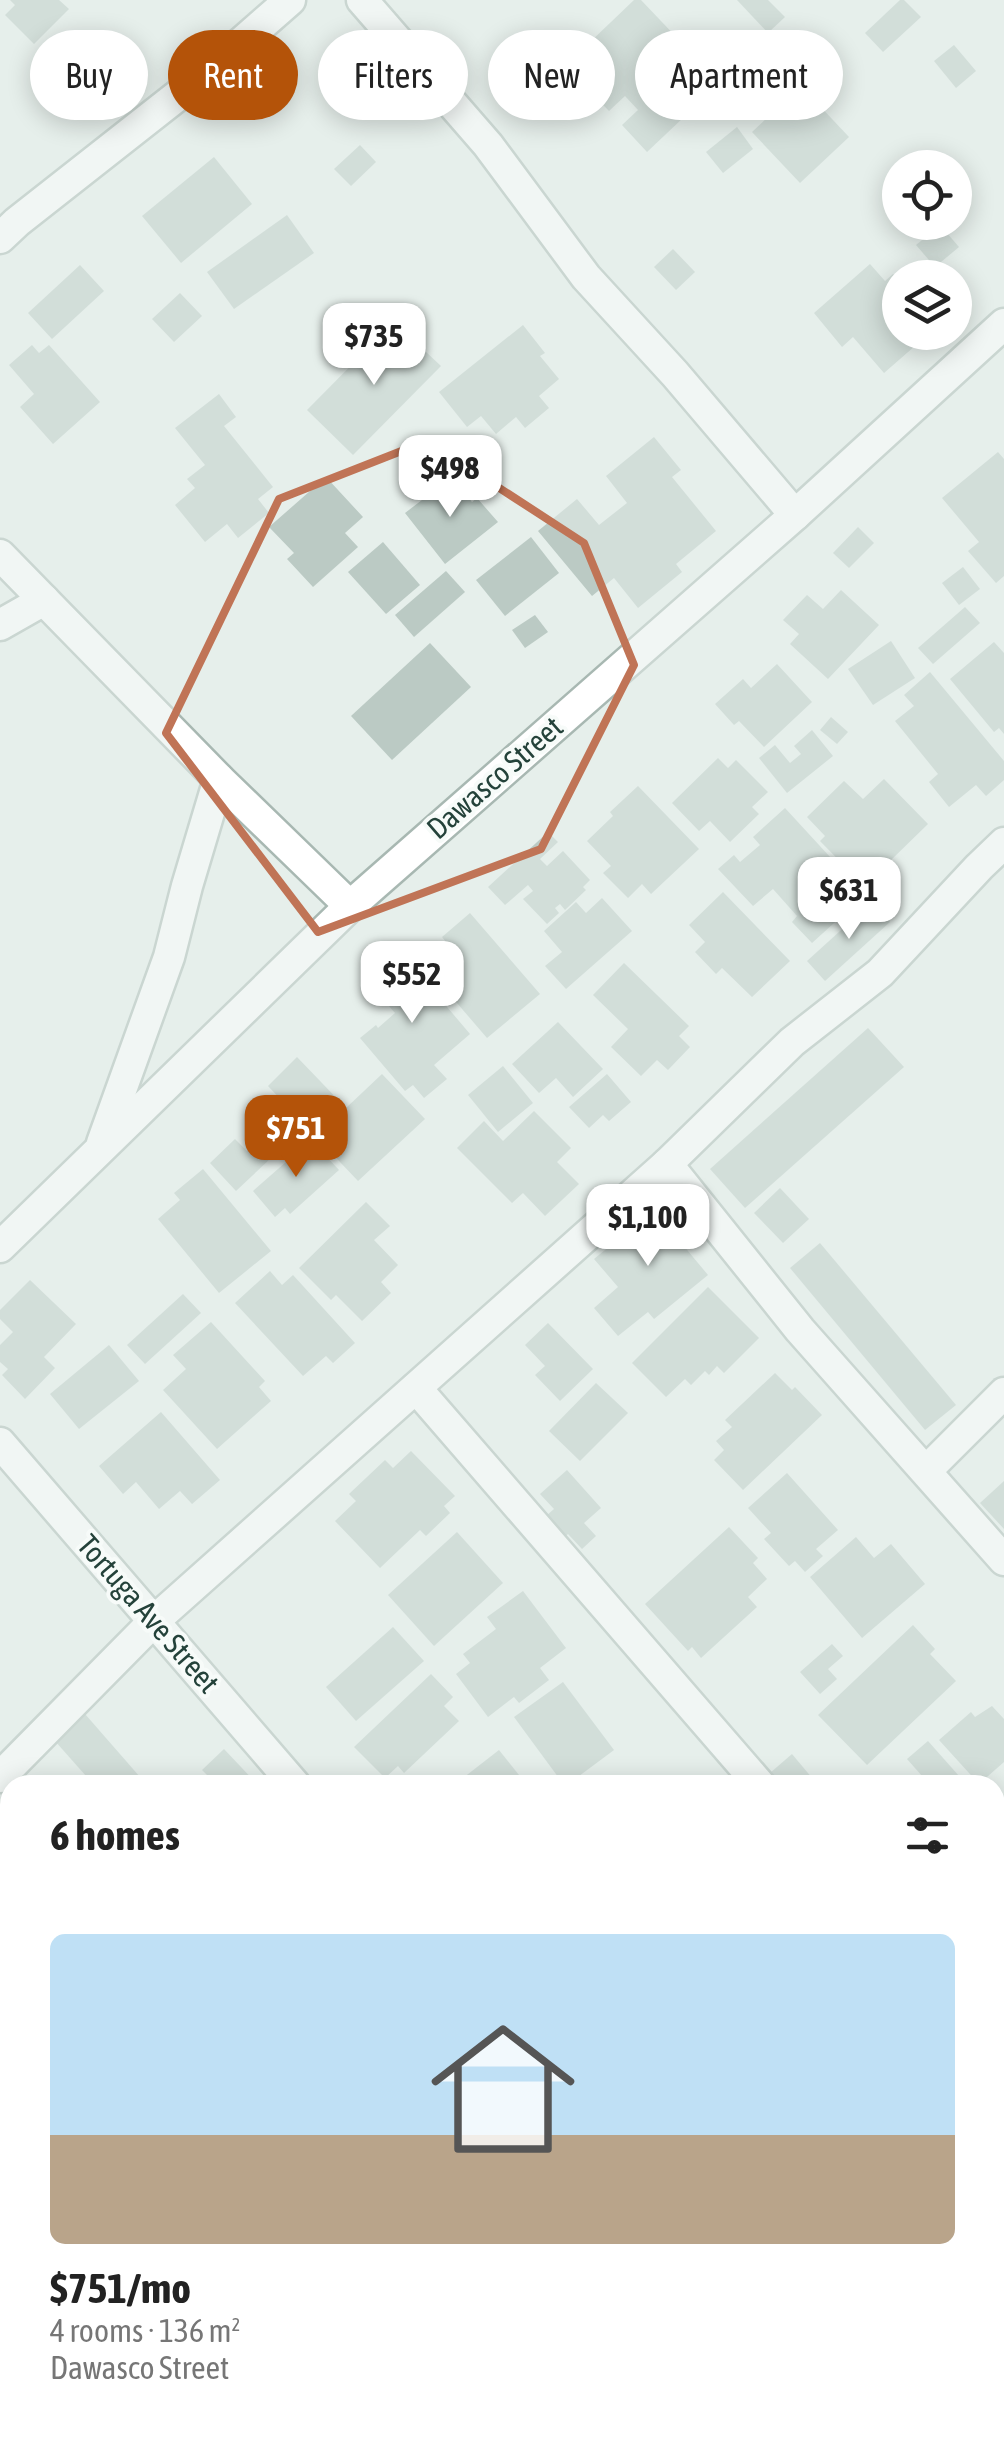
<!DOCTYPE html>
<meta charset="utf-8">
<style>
:root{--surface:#fff;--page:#f6f6f6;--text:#222;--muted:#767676;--accent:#b45309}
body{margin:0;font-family:"Asap Condensed",sans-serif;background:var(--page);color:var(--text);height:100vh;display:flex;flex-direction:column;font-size:38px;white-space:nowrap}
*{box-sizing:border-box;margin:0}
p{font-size:32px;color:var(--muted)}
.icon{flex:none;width:55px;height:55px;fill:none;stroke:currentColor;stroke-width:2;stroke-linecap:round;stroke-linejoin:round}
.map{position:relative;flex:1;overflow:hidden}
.sheet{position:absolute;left:0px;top:1775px;width:1005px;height:670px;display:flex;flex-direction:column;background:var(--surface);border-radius:30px 30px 0 0;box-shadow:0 5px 25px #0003}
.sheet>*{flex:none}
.top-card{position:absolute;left:30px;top:30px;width:945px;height:90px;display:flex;gap:20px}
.fabs{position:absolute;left:882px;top:150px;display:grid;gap:20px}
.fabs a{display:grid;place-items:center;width:90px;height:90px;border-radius:50%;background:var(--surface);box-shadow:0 5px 25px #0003;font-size:50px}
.price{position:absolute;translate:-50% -85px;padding:0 22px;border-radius:20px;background:#fff;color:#222;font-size:32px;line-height:65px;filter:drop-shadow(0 2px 5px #0008)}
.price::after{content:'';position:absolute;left:50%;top:60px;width:30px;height:22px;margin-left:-15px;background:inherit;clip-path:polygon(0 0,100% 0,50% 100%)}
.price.on{background:var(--accent);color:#fff}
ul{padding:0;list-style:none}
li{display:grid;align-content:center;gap:20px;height:530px;padding:0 50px}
li span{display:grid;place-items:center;height:310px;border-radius:15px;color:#555}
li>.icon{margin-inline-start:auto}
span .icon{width:180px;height:180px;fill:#fffc;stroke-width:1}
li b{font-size:42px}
h2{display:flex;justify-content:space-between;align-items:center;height:120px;padding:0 50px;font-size:42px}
.chip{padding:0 35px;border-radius:45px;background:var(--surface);box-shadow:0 5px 25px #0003;font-size:35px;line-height:90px}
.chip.on{background:var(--accent);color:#fff}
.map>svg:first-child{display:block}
</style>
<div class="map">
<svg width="1004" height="2445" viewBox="0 0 1004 2445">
<rect width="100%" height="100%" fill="#e6efeb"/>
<!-- building -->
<g fill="#bbcac4">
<path d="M10 0H59L69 9 34 44 5 15 15 5Z"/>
<path d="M634 0H641L720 83 647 152 622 125 638 110 625 96 609 111 565 66Z"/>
<path d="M737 0H768L785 17 768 33Z"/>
<path d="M900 0H904L921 17 883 52 865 33Z"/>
<path d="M954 45 976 71 956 88 934 61Z"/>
<path d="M65 47 103 87 88 101 50 61Z"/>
<path d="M259 85 275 99 257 118 241 104Z"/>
<path d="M801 86 849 137 800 183 752 132Z"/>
<path d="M737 127 753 149 723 173 706 152Z"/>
<path d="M360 145 376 162 351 186 334 169Z"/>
<path d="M214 157 252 204 181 263 142 216Z"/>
<path d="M287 215 314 253 234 309 207 272Z"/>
<path d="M940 225 959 247 935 267 916 245Z"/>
<path d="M673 249 695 272 676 290 654 267Z"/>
<path d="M870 264 885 281 893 274 900 281V332H931L884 373 853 337 842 347 814 313Z"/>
<path d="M80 265 104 291 52 339 28 313Z"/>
<path d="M180 293 202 316 174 342 152 319Z"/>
<path d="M394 322 441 366 353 455 307 410Z"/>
<path d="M523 325 545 353 540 356 559 379 539 396 549 408 525 428 516 417 496 434 481 416 467 427 439 392Z"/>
<path d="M32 345 39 353 49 345 100 402 53 444 20 407 34 394 9 365Z"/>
<path d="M219 394 236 417 224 426 273 487 258 499 269 513 238 538 227 524 205 542 175 505 195 488 187 479 205 465 175 428Z"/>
<path d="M654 437 681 470 672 477 716 531 676 564 682 572 638 608 614 578 592 596 538 531 577 499 599 525 627 503 606 476Z"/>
<path d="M998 452 1004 459V576L996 583 968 551 979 542 942 498Z"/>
<path d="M326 477 363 517 345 533 358 547 313 587 287 559 294 553 269 527Z"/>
<path d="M452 477 472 502 477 498 498 522 445 564 405 513Z"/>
<path d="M858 527 874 543 849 568 833 553Z"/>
<path d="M531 537 559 573 505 616 476 580Z"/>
<path d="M383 542 420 585 386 614 348 572Z"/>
<path d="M963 567 980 589 959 605 942 583Z"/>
<path d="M446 571 465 592 414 637 395 615Z"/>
<path d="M841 590 879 625 828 679 790 644 799 634 783 620 807 595 823 609Z"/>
<path d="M965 607 980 623 933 664 918 648Z"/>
<path d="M535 615 548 632 525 648 512 630Z"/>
<path d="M891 641 915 678 873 705 848 669Z"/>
<path d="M994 642 1004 653V734L999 728 994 732 950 679Z"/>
<path d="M430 643 471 687 392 760 351 716Z"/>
<path d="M777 664 812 702 764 747 739 721 734 725 715 704 743 679 751 688Z"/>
<path d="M930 672 1004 761V780L986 796 976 785 949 807 929 782 938 774 895 721 914 706 904 695Z"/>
<path d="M831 717 848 732 837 744 820 730Z"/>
<path d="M812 730 833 756 787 793 759 758 775 745 790 763 801 754 794 746Z"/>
<path d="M718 758 728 768 736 760 768 792 752 807 759 814 730 842 710 821 699 831 672 803Z"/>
<path d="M884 779 928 824 890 861 897 869 871 893 820 841 825 836 807 817 844 781 863 799Z"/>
<path d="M638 786 699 849 651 894 642 884 628 898 603 873 611 866 587 841 613 816 610 812Z"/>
<path d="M785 808 865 895 812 943 792 922 797 916 773 889 753 906 718 869 734 855 740 862 760 845 753 837Z"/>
<path d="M548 832 558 842 540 859 547 866 563 851 590 880 583 887 586 890 565 910 560 904 555 908 559 913 547 924 523 899 533 891 528 885 505 905 488 887Z"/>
<path d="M723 892 790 961 752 997 722 968 716 974 695 952 705 942 689 925Z"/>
<path d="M602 898 632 931 566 989 545 966 562 952 544 931 576 902 586 913Z"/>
<path d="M872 902 890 922 825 981 807 961Z"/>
<path d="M470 913 540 994 487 1038 426 967 450 947 442 937Z"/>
<path d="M397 948 470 1034 434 1065 447 1079 424 1098 413 1085 405 1091 360 1038 376 1025 378 1028 395 1013 364 977Z"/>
<path d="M624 963 689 1026 679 1036 690 1047 668 1070 657 1060 641 1076 611 1047 628 1029 593 995Z"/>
<path d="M558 1022 603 1069 573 1097 556 1078 539 1093 512 1064Z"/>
<path d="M868 1028 904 1067 745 1208 710 1169Z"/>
<path d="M297 1057 346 1108 382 1074 425 1119 358 1181 268 1086Z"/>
<path d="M503 1066 533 1103 498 1132 468 1095Z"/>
<path d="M607 1074 631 1102 609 1121 603 1115 589 1128 569 1107Z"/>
<path d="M534 1111 571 1148 557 1162 579 1184 545 1216 523 1193 512 1203 457 1148 484 1121 503 1141Z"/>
<path d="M235 1139 247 1151 256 1142 271 1158 236 1191 210 1163Z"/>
<path d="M311 1140 339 1170 290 1214 285 1208 275 1217 253 1191Z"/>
<path d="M203 1169 271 1251 219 1293 158 1219 180 1200 174 1193Z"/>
<path d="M780 1188 809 1219 783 1243 754 1213Z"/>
<path d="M668 1198 692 1228 678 1239 708 1275 654 1319 648 1312 618 1336 594 1308 618 1287 594 1259Z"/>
<path d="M366 1202 390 1226 374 1240 398 1265 381 1282 391 1293 362 1321 336 1295 331 1300 299 1268Z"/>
<path d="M820 1243 956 1405 925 1430 790 1268Z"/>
<path d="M270 1271 282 1285 293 1275 355 1343 333 1363 326 1356 303 1376 235 1303Z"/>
<path d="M30 1280 76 1324 44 1357 55 1368 25 1399 2 1375 8 1369 0 1362V1345L13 1332 0 1319V1310Z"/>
<path d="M708 1287 759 1338 724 1373 717 1366 709 1375 705 1371 691 1385 685 1379 666 1397 632 1363Z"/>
<path d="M183 1294 201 1313 145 1364 127 1345Z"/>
<path d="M211 1322 265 1381 259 1387 271 1401 217 1449 163 1390 186 1369 173 1355Z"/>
<path d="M548 1323 593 1369 560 1401 535 1375 545 1366 525 1345Z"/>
<path d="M109 1345 139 1381 79 1429 50 1394Z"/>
<path d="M775 1373 792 1390 795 1387 822 1415 743 1490 714 1460 724 1450 716 1441 732 1427 725 1420Z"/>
<path d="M596 1383 628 1413 580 1461 549 1431Z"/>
<path d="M161 1412 220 1480 192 1504 180 1491 159 1509 136 1482 123 1494 99 1466Z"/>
<path d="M411 1451 455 1496 444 1506 450 1513 426 1536 420 1530 380 1568 335 1521 356 1501 349 1494 385 1460 393 1468Z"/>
<path d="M567 1470 601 1508 584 1523 596 1536 582 1549 568 1534 565 1537 546 1516 554 1509 540 1494Z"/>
<path d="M787 1473 838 1530 816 1549 823 1556 805 1572 795 1561 789 1566 764 1539 771 1533 748 1508Z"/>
<path d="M1004 1481V1529L980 1503Z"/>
<path d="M729 1527 758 1558 753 1563 767 1579 748 1597 757 1607 701 1658 692 1647 688 1651 645 1604Z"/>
<path d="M457 1532 503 1583 434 1646 388 1595Z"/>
<path d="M856 1537 874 1558 891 1544 925 1584 862 1638 810 1577Z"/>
<path d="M523 1591 566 1648 540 1668 549 1680 519 1703 514 1697 488 1717 456 1674 470 1663 463 1654 496 1629 487 1617Z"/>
<path d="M913 1625 935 1649 930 1654 956 1681 867 1765 818 1715Z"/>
<path d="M393 1627 424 1661 356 1721 326 1687Z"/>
<path d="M832 1644 843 1656 828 1669 837 1679 820 1694 800 1672Z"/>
<path d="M431 1674 453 1697 444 1706 459 1721 404 1773 398 1766 385 1778 354 1747Z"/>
<path d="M563 1682 614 1750 567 1785H564L514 1717Z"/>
<path d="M992 1706 1004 1719V1762L979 1784 939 1740 971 1712 975 1717Z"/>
<path d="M85 1714 147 1785H94L55 1741Z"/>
<path d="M928 1741 967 1785H930L907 1759Z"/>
<path d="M224 1749 258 1785H217L202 1770Z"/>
<path d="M499 1750 527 1785H454Z"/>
<path d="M792 1754 818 1785H780L770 1773Z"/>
<path d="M1004 1958V2041L999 2035 995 2039V1966Z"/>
<path d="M0 2227 10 2239V2244L0 2252Z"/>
<path d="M10 2262V2323L4 2317 0 2320V2271Z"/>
<path d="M995 2394 1004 2404V2445H966L976 2435H995Z"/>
<path d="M572 2435H604L612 2445H580Z"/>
<path d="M704 2435H792L797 2441 792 2445H693Z"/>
</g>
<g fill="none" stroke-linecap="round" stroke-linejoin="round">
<!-- street casing -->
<g stroke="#a8b8b2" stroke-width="35">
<g id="street">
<path d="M362 0 488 145 586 277 675 374 795 515"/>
<path d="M0 238 17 222 209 71 290 0"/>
<path d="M0 555 219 779 350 906"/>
<path d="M0 625 44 600"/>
<path d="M102 1143 169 957 187 886 219 779"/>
<path d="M667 1164 800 1330 1004 1560"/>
<path d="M0 1247 350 906 795 515 1004 324"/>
<path d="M416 1388 760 1785"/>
<path d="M0 1443 295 1785"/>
<path d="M926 1471 1004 1393"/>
<path d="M0 1777 154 1621 667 1164 792 1042 880 973 979 867 1004 843"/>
<path d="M995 1844 1004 1836"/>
<path d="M0 2018 10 2029"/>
<path d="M995 2316 1004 2308"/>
<path d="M362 2435 372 2445"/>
<path d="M849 2435 858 2445"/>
<path d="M164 2445 175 2435"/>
</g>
</g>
<!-- street -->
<use href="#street" stroke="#fff" stroke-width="30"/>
</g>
<!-- marked area -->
<path d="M0 0H1004V2445H0ZM427 441 584 543 634 665 541 849 318 932 166 733 279 499Z" fill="#e6efeb" fill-opacity=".55" fill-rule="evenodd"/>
<path fill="none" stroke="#c07456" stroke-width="8" stroke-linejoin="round" d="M427 441 584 543 634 665 541 849 318 932 166 733 279 499Z"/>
<g text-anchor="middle" stroke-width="8" stroke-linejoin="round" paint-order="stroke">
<!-- street labels -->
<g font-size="30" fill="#24423a" stroke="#f7fbf9">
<text transform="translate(495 778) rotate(-41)" y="10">Dawasco Street</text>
<text transform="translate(148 1614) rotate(49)" y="10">Tortuga Ave Street</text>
</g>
</g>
</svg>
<div class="fabs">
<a><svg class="icon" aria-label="locate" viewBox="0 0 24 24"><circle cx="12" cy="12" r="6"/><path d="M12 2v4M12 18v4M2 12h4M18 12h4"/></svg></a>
<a><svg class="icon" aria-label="layers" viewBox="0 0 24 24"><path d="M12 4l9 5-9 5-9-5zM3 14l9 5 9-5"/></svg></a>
</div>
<b class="price" style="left:374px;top:388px">$735</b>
<b class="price" style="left:450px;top:520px">$498</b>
<b class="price" style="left:849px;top:942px">$631</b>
<b class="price" style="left:412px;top:1026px">$552</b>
<b class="price on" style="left:296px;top:1180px">$751</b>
<b class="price" style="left:648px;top:1269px">$1,100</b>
<div class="top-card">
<a class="chip">Buy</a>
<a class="chip on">Rent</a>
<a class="chip">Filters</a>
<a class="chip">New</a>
<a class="chip">Apartment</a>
</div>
<section class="sheet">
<h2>6 homes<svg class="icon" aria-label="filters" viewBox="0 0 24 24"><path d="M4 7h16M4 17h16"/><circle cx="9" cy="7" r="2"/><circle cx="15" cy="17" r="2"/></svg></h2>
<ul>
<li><span style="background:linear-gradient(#bfe0f5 65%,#b9a48a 0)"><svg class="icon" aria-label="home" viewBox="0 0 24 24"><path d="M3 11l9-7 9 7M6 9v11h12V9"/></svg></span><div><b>$751/mo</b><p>4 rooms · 136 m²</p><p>Dawasco Street</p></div></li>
</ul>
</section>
</div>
